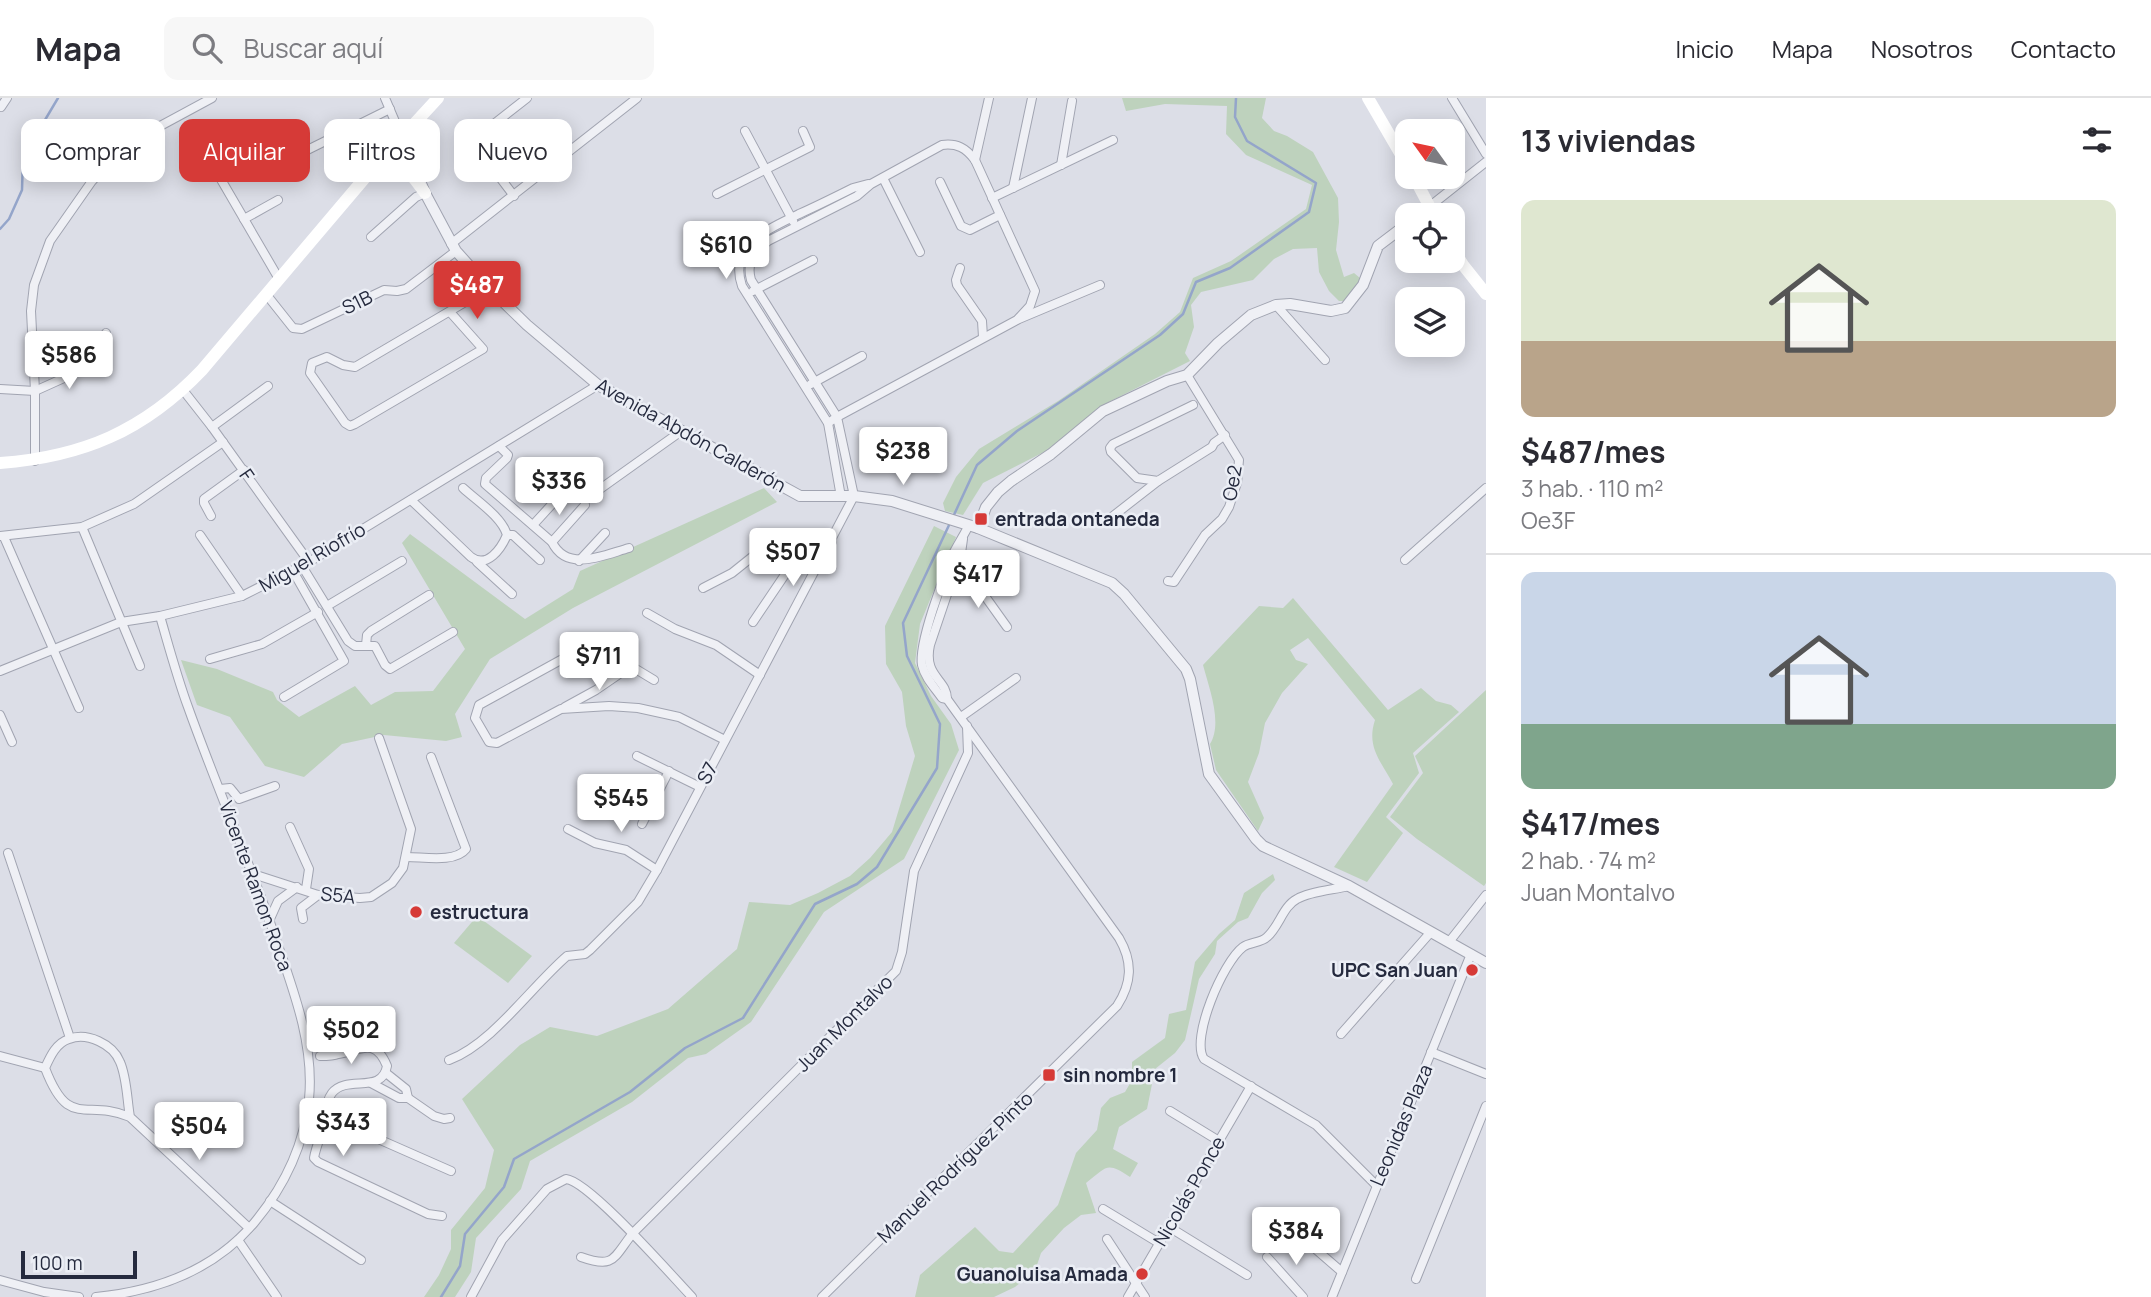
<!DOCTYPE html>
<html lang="es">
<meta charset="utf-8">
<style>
:root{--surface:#fff;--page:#f7f7f7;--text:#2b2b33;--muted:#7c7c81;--line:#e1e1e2;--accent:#d63a37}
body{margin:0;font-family:Manrope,sans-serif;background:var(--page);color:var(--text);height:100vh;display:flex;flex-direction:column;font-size:26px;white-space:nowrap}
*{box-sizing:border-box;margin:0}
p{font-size:23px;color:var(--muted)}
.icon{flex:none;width:38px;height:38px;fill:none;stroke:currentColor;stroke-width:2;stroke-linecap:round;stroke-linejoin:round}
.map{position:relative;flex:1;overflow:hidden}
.details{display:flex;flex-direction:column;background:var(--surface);width:665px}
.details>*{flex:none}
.hud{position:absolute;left:21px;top:21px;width:665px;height:63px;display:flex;gap:14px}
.needle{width:46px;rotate:303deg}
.buttons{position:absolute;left:1395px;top:21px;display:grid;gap:14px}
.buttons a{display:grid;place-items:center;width:70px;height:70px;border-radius:14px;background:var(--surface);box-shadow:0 4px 18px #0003;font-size:35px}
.scale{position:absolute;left:21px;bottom:18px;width:116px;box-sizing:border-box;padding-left:7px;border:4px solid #252a3e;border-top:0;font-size:19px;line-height:24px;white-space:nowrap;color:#252a3e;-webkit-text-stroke:5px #ebeef5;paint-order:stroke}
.price{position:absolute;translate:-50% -60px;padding:0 16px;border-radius:7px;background:#fff;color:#222;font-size:23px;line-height:46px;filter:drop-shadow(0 2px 4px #0008)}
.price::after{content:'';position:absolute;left:50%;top:42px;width:21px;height:16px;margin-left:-10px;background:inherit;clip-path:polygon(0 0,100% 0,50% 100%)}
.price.on{background:var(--accent);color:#fff}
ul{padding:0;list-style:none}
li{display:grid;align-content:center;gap:14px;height:371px;padding:0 35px}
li+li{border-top:2px solid var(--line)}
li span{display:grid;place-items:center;height:217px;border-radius:14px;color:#555}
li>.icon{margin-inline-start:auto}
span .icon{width:126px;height:126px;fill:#fffc;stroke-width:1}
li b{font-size:30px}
h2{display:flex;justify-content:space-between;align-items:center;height:84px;padding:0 35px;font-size:30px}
.chip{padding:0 24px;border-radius:14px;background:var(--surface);box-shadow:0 4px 18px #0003;font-size:24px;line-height:63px}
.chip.on{background:var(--accent);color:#fff}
header{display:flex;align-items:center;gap:42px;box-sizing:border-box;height:98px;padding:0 35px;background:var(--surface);border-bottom:2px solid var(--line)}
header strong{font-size:33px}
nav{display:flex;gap:38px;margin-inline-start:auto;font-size:24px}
.search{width:490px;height:63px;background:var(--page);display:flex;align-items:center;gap:18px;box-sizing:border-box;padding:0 24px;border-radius:14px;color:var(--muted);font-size:26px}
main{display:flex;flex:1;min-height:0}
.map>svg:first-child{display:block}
</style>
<header>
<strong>Mapa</strong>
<div class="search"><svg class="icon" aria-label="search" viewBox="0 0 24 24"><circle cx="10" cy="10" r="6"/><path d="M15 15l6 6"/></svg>Buscar aquí</div>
<nav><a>Inicio</a><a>Mapa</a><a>Nosotros</a><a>Contacto</a></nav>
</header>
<main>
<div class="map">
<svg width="1486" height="1199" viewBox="0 0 1486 1199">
<rect width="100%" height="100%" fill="#dcdee7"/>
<!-- green -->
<g fill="#bed2bd">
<path d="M1122 0H1266L1262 20 1274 33 1287 38 1313 54 1338 100 1339 124 1336 152 1344 179 1354 175 1360 180 1356 190 1345 203H1339L1329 193 1319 174 1317 150 1293 151 1274 161 1253 182 1201 194 1191 207 1194 229 1185 255 1190 263 1105 306 1046 353 983 385 963 417 945 413 943 405 956 379 979 351 1058 303 1155 236 1180 214 1193 180 1231 163 1306 111 1312 87 1246 57 1226 36 1227 8 1165 6 1126 13Z"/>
<path d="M764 390 777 404 573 510 490 561 455 616 462 639 446 643 384 637 342 646 304 679 265 668 230 619 197 607 181 562 217 571 273 594 277 602 299 619 355 588 371 607 395 594 433 593 465 551 402 445 410 436 525 521 573 491 580 473Z"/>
<path d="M934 428 956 439 920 526 915 565 931 598 951 626 959 652 904 761 824 814 751 924 706 956 688 960 632 1004 530 1063 521 1091 476 1140 471 1174 455 1199H424L439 1177 451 1151V1132L485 1090 494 1052 462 1001 520 947 550 929 597 938 668 911 737 851 749 804 790 807 818 795 850 778 870 760 892 734 915 658 906 628 902 594 886 566 885 528Z"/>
<path d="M1293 500 1388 612 1421 590 1436 603 1451 607 1459 614 1413 655 1419 675 1386 719 1403 735 1367 784 1334 769 1393 686C1381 663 1366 649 1375 622L1308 540 1290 552 1296 562 1308 566 1282 595 1265 625 1259 655 1248 684 1264 720 1258 733 1216 672 1210 646C1223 625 1209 590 1203 567L1259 508 1283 510Z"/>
<path d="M1486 592V785L1484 788 1417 741 1390 719 1423 675 1415 658Z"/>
<path d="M1273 776 1275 782 1262 795 1248 820 1238 824 1217 843 1215 856 1199 881 1185 942 1175 955 1155 971 1147 1011 1119 1029 1113 1051 1138 1065 1130 1079C1106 1063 1107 1069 1086 1085L1096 1115 1081 1117 1064 1130 1041 1155 1035 1173 1015 1189 994 1199H915L920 1177 975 1129 999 1153 1013 1155 1058 1107 1076 1055 1097 1032 1101 1010 1110 1000 1125 994 1132 982V964L1165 940 1169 916 1186 912 1195 864 1219 836 1235 822 1244 795Z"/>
<path d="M477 818 532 858 508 885 454 845Z"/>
</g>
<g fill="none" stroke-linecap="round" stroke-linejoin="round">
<!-- stream -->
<g stroke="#94a5ca" stroke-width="2.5">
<path d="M0 131 9 121 22 92 23 59 58 0"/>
<path d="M953 419 977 367 1017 333 1160 237 1183 216 1196 184 1230 170 1309 114 1316 85 1247 43 1235 19 1236 0"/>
<path d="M441 1199 460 1168 465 1136 504 1089 514 1061 630 994 685 950 743 920 815 806 857 786 877 769 937 670 940 626 907 558 903 525 950 425"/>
</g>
<!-- minor casing -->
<g stroke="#a1a4b1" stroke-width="10">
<g id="minor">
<path d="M385 0 402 40"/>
<path d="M1452 0 1486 56"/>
<path d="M1 9 7 0"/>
<path d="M745 33 793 123"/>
<path d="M198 42 279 181"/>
<path d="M975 62 989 0"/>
<path d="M1061 67 1072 3"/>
<path d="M271 70 390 11"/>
<path d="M883 80 920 154"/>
<path d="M940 84 961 128 970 132 1000 117"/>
<path d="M1013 90 1032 0"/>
<path d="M717 96 810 49 803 33"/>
<path d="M514 98 480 53 477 45 480 37 527 0"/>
<path d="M992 100 1113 42"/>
<path d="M1429 109 1486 64"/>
<path d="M244 121 278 102"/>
<path d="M371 139 416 99 425 95"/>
<path d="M451 146 637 0"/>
<path d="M960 170 956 182 957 187 982 223 983 239"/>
<path d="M753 193 813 162"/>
<path d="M266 196 293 230 302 231 384 192 397 193 406 191 456 153"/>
<path d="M1276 207 1325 262"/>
<path d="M450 214 483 251 355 326 350 328 345 325 310 275 312 265 327 259 343 267 355 269 489 190"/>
<path d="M1019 221 1100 187"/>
<path d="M811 286 862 258"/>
<path d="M0 291 35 293 66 279 89 264 106 235"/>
<path d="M183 292 212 329 309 464"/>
<path d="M1193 307 1113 346 1110 350 1111 354 1137 380 1158 383 1212 349 1214 345 1225 337"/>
<path d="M212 329 268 288"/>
<path d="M499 348 508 357 507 360 486 380 485 386 552 444"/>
<path d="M35 363V293L31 213 34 187 50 143 92 83 125 47 212 0"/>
<path d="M600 391 680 334"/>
<path d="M841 399 828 325 742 188C728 147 769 131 799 116 817 108 835 99 853 90L868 86"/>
<path d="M411 402 471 459C487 471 501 451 507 437 502 419 477 403 463 390"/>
<path d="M585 407 552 444C567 475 604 457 629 450"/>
<path d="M211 418 204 405V401L244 372"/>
<path d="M1108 422 1158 383"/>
<path d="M533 427 565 392"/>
<path d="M82 429 140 568"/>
<path d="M200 437 242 498"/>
<path d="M507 437H513L540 462"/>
<path d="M0 438 82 429 134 406 223 344"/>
<path d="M4 439 79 610"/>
<path d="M1405 462 1486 390"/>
<path d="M579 463 605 435"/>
<path d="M477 464 512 496"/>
<path d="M302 468 348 543 355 548H375L385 567 390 571 453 534"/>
<path d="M1168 483 1174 484 1205 437 1222 421 1229 409 1237 385 1239 362 1187 277"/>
<path d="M949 489 968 485 977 487 1007 529"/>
<path d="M703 490 732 475 762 451 779 443 816 439 832 444"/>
<path d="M327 508 402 463"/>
<path d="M647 515 675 531 716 547 760 577"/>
<path d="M753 524 786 475 800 439"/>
<path d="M366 547 367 537 371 533 429 497"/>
<path d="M210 561 262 546 318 514"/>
<path d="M0 573 121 524 160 518 242 498 309 464 598 287"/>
<path d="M654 582 601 550 588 547 479 607 475 620 489 644 497 645 561 611 609 608 638 610 679 619 725 642"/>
<path d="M284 599 344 563 293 473"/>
<path d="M947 601 942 600C935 590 925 580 922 567 918 546 944 478 953 456 958 446 964 437 969 427"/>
<path d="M565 609 596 592 631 568"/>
<path d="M0 617 12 644"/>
<path d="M961 619 1016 580"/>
<path d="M637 658 700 689"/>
<path d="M220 691 230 690 239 701 275 688"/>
<path d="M642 726 669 673"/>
<path d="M290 729 309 771 306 791"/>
<path d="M568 731 595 745 626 752 657 772"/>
<path d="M8 755 70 940"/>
<path d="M407 759C424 759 455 765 466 751L431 659"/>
<path d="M253 776 318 797 360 800 371 799 392 785 403 770 411 731 379 640"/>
<path d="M1349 788C1333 792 1311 793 1297 801 1283 808 1279 829 1267 839 1261 845 1250 844 1243 849 1223 864 1190 941 1204 961L1316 1027 1376 1087"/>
<path d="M303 821 301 810 318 797"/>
<path d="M269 823 278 803 297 789"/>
<path d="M1449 844 1486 797"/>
<path d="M1341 936 1430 835"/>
<path d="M1431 954 1486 976"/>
<path d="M0 958 45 970"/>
<path d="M320 958C326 958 333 958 338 956 361 952 375 939 387 968 382 997 347 976 332 995 325 1004 327 1017 324 1027 321 1038 316 1048 314 1060L318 1064 428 1116 442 1118"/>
<path d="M449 962C492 946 531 889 567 858L585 856 590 852 638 804 657 772 854 398 837 319 751 182C746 164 754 154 768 143L857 98 871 86 942 47C957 45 966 50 975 62L1035 193 1030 208 1017 222 837 319 828 325"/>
<path d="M386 975 406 991 408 1000"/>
<path d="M371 985 399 1000H408L434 1018 444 1021 450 1020"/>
<path d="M307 1013 326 1018 451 1073"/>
<path d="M1170 1013 1219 1043"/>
<path d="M130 1019C127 1002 127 980 120 964 113 946 87 934 69 941 56 945 50 959 45 970 69 1033 85 1000 130 1019L249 1130"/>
<path d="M270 1103 361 1162"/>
<path d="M1103 1111 1159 1145"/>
<path d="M1169 1129 1247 1177"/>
<path d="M1297 1135 1342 1174"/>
<path d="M1107 1141 1145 1199"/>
<path d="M238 1142 277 1199"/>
<path d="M581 1159C615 1171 613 1160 633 1135L896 873 902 854 914 773 968 655 967 628"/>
<path d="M1267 1159 1303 1199"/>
<path d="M1416 1181 1486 1008"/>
<path d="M0 1182 44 1194 79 1199"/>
<path d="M96 1199C157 1193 214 1172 254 1125 284 1089 304 1048 309 1001 315 942 289 881 271 827 245 753 214 682 188 609 177 579 169 549 160 518"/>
<path d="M471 1199 502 1142 547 1091 566 1081C589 1083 672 1178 692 1199"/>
<path d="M822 1199 1117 908C1132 885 1133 864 1119 840L947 601C947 581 923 579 930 547L961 455 963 441"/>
<path d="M1128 1199 1251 988"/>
<path d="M1332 1199 1471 856"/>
</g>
</g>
<!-- tertiary casing -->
<g stroke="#a1a4b1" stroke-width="12">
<g id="tertiary">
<path d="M402 40 425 95 456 153 489 190 527 227 598 287 800 398H854L892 403 978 430 1112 485 1124 496 1186 571 1190 581 1209 676 1256 741 1263 748 1349 788 1486 865"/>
<path d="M1419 117 1429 109"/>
<path d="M978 430 986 409 998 394 1011 383 1051 356 1103 313 1167 283 1187 277 1218 245 1251 217 1276 207 1290 206 1331 213 1345 210 1363 187 1378 148 1407 126"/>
</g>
</g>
<!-- minor -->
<use href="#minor" stroke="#eff0f5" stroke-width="8"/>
<!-- tertiary -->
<use href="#tertiary" stroke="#eff0f5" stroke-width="10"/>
<!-- secondary -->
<g stroke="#fff" stroke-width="12">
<path d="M1368 0 1407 67"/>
<path d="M373 74C403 64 407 70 425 95"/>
<path d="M1414 79 1434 117"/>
<path d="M1452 149 1463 167 1486 196"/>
<path d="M0 365C82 359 144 333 202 272L369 75 438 0"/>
</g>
</g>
<!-- markers -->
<g fill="#d63a37" stroke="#ebeef5" stroke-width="2.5">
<rect x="974" y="414" width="14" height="14" rx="3.5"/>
<circle cx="416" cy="814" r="7"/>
<circle cx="1472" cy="872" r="7"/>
<rect x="1042" y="970" width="14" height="14" rx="3.5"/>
<circle cx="1142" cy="1176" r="7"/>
</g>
<g text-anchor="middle" stroke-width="5" stroke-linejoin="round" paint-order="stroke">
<!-- street labels -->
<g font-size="19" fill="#252a3e" stroke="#ebeef5">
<text transform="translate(357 204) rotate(-26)" y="7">S1B</text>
<text transform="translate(691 337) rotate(29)" y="7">Avenida Abdón Calderón</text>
<text transform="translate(247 377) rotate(55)" y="7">F</text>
<text transform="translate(1232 385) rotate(-80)" y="7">Oe2</text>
<text transform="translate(312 459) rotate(-30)" y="7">Miguel Riofrío</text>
<text transform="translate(707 675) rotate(-62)" y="7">S7</text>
<text transform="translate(256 788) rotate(70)" y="7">Vicente Ramon Roca</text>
<text transform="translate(338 797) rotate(6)" y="7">S5A</text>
<text transform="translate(844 925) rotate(-45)" y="7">Juan Montalvo</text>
<text transform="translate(1401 1027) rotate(-67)" y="7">Leonidas Plaza</text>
<text transform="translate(955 1069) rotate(-44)" y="7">Manuel Rodríguez Pinto</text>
<text transform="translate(1189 1093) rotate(-60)" y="7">Nicolás Ponce</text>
</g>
<!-- poi labels -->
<g font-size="19" font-weight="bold" fill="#252a3e" stroke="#ebeef5" text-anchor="start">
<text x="995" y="428">entrada ontaneda</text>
<text x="430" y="821">estructura</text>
<text x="1458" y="879" text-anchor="end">UPC San Juan</text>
<text x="1063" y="984">sin nombre 1</text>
<text x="1128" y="1183" text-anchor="end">Guanoluisa Amada</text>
</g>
</g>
</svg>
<div class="buttons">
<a><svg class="needle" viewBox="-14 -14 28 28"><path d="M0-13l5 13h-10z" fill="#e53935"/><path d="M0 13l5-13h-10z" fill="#7c7c81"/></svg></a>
<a><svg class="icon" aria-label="locate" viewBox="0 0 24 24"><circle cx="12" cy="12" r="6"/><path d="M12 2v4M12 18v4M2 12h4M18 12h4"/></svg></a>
<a><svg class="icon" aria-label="layers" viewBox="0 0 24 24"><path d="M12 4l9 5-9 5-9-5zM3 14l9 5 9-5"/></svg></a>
</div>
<div class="scale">100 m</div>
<b class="price" style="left:726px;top:183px">$610</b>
<b class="price on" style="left:477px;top:223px">$487</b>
<b class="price" style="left:69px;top:293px">$586</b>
<b class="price" style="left:903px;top:389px">$238</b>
<b class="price" style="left:559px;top:419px">$336</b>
<b class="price" style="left:793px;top:490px">$507</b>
<b class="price" style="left:978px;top:512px">$417</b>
<b class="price" style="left:599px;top:594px">$711</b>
<b class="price" style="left:621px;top:736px">$545</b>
<b class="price" style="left:351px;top:968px">$502</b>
<b class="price" style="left:343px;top:1060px">$343</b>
<b class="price" style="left:199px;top:1064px">$504</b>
<b class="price" style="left:1296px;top:1169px">$384</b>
<div class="hud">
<a class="chip">Comprar</a>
<a class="chip on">Alquilar</a>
<a class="chip">Filtros</a>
<a class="chip">Nuevo</a>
</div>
</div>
<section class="details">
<h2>13 viviendas<svg class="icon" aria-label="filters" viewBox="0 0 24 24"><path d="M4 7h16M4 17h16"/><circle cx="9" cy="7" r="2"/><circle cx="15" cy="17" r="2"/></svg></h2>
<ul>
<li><span style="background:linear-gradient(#dfe7d0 65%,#b9a48a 0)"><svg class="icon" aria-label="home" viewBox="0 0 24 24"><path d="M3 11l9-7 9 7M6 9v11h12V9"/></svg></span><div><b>$487/mes</b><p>3 hab. · 110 m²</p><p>Oe3F</p></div></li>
<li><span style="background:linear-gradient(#c9d6e8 70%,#7fa58c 0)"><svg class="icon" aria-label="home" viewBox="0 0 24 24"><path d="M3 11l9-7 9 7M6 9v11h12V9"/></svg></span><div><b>$417/mes</b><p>2 hab. · 74 m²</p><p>Juan Montalvo</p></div></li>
</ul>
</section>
</main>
